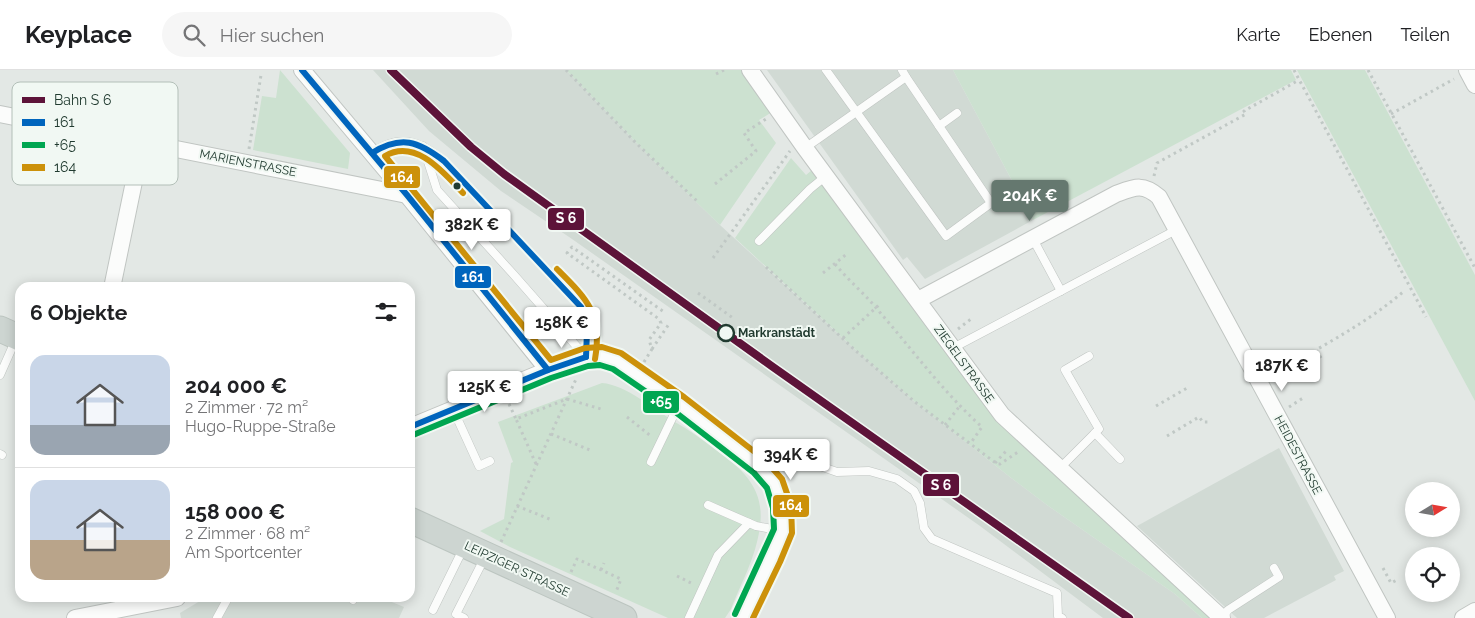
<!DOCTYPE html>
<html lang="de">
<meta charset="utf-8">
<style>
:root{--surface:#fff;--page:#f6f6f6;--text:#202124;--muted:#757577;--line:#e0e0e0;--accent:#65786f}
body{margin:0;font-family:Raleway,sans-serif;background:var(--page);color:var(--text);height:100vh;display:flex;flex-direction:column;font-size:19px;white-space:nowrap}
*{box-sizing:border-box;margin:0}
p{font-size:16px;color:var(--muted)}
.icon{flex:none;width:28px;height:28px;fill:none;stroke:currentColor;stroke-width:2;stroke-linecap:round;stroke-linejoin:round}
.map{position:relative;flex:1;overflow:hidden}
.sheet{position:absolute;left:15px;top:212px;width:400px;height:320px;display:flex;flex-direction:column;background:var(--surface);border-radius:15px;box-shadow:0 2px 12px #0003}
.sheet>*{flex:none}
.needle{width:32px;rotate:79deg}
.controls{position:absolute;left:1405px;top:412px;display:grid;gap:10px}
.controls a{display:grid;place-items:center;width:55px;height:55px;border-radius:50%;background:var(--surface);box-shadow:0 2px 12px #0003;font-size:25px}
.price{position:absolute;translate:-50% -42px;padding:0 11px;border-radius:5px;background:#fff;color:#222;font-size:16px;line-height:32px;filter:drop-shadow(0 1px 2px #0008)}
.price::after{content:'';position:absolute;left:50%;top:30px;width:15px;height:11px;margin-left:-8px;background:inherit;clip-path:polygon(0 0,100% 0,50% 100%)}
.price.current{background:var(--accent);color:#fff}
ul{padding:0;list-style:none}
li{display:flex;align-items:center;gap:15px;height:125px;padding:0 15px}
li+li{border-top:1px solid var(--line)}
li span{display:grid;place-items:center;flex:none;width:140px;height:100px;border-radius:15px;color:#555}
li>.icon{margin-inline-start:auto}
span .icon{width:60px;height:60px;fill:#fffc;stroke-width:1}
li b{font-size:21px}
h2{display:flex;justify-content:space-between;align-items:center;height:60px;padding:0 15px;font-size:21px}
header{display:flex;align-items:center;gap:30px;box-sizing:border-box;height:70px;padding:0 25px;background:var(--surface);border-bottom:1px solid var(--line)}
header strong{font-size:24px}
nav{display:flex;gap:28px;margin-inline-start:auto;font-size:18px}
.search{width:350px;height:45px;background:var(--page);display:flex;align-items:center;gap:12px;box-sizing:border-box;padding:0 18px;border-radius:28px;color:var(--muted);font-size:19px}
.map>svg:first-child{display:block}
</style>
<header>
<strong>Keyplace</strong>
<div class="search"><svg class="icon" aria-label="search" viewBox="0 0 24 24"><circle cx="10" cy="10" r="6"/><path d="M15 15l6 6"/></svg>Hier suchen</div>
<nav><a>Karte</a><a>Ebenen</a><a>Teilen</a></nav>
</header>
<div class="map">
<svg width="1475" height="548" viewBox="0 0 1475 548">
<rect width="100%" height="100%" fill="#e3e8e5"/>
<!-- built -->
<g fill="#d1dad4">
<path d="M373 0H566L655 92 720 155 858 282 915 332 1010 407 1047 435 1175 524 1202 548H1103L980 456 572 169 501 121 429 61Z"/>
<path d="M767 0H953L1033 150 925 209 907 187 903 190Z"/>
<path d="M1279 378 1344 501 1334 506 1336 510 1264 548H1237L1137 456Z"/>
<path d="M205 528H382L404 537 399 548H181L180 543Z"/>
</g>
<!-- green -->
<g fill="#cce1d0">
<path d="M280 0 350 83 348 99 253 80 262 26 276 28Z"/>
<path d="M566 0H742L772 42 759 50 776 73 720 155 655 92Z"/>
<path d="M953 0H1291L1296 10 1033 150Z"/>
<path d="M1297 0H1365L1475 205V331Z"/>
<path d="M791 88 806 105 812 100 927 258 997 350 1211 548H1202L1175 524 1047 435 1010 407 915 332 858 282 735 168Z"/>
<path d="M602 313C626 315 654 339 675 352 689 360 703 370 716 380 751 405 769 426 757 472 752 494 739 518 731 539L725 548H668L510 477 480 461 504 449 511 393 513 392 498 352Z"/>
</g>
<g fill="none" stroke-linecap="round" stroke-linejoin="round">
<!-- service casing -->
<g stroke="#c0c5c2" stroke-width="9">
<g id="service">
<path d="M826 0 946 166 991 133 906 7"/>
<path d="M939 56 957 43"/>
<path d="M423 76 437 120 514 205 586 287"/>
<path d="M805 78 906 7 902 0"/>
<path d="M372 83C399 63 420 71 444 91L581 237C588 256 589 266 586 287"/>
<path d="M1033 169 1061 221"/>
<path d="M759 171 810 119 826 106"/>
<path d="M953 278 1176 160"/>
<path d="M0 305 16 269"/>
<path d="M453 339 479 396 490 391"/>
<path d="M1095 363 1120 389"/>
<path d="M0 384 2 385"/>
<path d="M750 387 774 380 837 402 869 401 897 409 914 421 920 433 924 458 932 469 1057 523 1058 546 1062 548"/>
<path d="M651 392 679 334"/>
<path d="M1059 399 1099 359 1065 300 1089 286"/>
<path d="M708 435 756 456 783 461"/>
<path d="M353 530 354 528"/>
<path d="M433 540 464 477"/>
<path d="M217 548 228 528"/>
<path d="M464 548 456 544 485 487"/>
<path d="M689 548 718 485 749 453"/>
<path d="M1222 548 1228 540 1279 507 1274 498"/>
</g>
</g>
<!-- minor casing -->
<g stroke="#c0c5c2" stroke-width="18">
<g id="minor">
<path d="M302 0 407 125 548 300"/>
<path d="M750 0 805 78 1002 345 1222 548"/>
<path d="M1467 0 1475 15"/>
<path d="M0 44 407 125"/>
<path d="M112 218 142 73"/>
<path d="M918 230 1116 124C1135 117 1143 113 1159 127L1387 548"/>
<path d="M410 357 548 300 586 287 601 286 617 291 679 334 760 397 775 414 782 437 783 461 772 488 743 548"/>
<path d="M75 548 177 528"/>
<path d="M1463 548 1475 541"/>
</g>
</g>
<!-- primary casing -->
<g stroke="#bcc5c0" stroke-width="27">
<g id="primary">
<path d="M0 259 20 268"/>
<path d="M410 450 624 548"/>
</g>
</g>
<!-- path -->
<g stroke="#c0c8c5" stroke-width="3" stroke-dasharray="2.5 4" stroke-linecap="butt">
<path d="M566 0 636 73 697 131"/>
<path d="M1294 0 1426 247"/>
<path d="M1368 0 1475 198"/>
<path d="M716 4 724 0"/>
<path d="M1391 44 1454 9"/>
<path d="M249 79 261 5"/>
<path d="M1154 106 1157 93 1246 44 1244 41 1299 10"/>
<path d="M715 114 756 81 744 63 766 49"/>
<path d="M713 188 790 81"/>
<path d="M835 194C848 210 864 223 877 239 912 279 942 321 982 357L970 374"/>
<path d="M766 197 856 281 915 332 997 394H1000L1018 382"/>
<path d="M823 203 848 183"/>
<path d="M698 223 733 248"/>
<path d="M958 259 971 249"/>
<path d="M843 268 881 233"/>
<path d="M652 279 669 254"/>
<path d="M1321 288 1316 280C1347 262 1376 245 1403 222"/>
<path d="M644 292 652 279 649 270 661 253 659 249 567 183 572 177 664 242"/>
<path d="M509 334 516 349"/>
<path d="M1156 336 1187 318"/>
<path d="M1289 337 1303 328"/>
<path d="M627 347 652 367"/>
<path d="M945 355 959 337"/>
<path d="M551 364 590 380"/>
<path d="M1167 366 1199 347 1203 352H1208"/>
<path d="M995 393 1008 379"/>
<path d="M536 394 516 349 567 329 601 339"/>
<path d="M517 436 552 450"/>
<path d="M501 472 577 307"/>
<path d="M1383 498 1391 513 1399 509"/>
<path d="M601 500 604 493"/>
<path d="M571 502 577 489 621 509 616 522"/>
<path d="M677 506 693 514"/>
</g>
<!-- service -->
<use href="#service" stroke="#fbfcfb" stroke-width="8"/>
<!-- minor -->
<use href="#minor" stroke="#fbfcfb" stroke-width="16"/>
<!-- primary -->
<use href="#primary" stroke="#cdd5d1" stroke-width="25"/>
<!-- bus-1 casing -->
<g stroke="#f1f8f3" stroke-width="10">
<g id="bus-1">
<path d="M302 0 407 125 548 300"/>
<path d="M372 83C401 65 418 71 444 91L581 237 587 261 586 287"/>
<path d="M410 357 548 300 586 287"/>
</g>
</g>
<!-- bus-2 casing -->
<g stroke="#f1f8f3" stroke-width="10">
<path id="bus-2" d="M413 365 551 308 588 296 600 295 613 299 674 341 754 403 767 418 773 438 774 459 735 544"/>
</g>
<!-- bus-3 casing -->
<g stroke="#f1f8f3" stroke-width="10">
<g id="bus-3">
<path d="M463 123C444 103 416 68 385 86L551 290 585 278 602 277 621 283 684 327 765 390 782 409 791 435 792 463 780 492 753 548"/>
<path d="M557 199C587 229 603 244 595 289"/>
</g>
</g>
<!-- bus-1 -->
<use href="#bus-1" stroke="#0065bd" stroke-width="6"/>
<!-- bus-2 -->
<use href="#bus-2" stroke="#00a651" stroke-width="6"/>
<!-- bus-3 -->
<use href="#bus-3" stroke="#cc910a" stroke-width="6"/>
<!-- rail-1 casing -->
<g stroke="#f1f8f3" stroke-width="11">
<path id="rail-1" d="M391 0 471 77 504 104 773 297 1129 548"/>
</g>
<!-- rail-1 -->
<use href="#rail-1" stroke="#5d1339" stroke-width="8"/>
</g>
<!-- markers -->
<circle fill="#213b30" stroke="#f1f8f3" stroke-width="2" cx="457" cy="116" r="4.5"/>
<circle fill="#f1f8f3" stroke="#213b30" stroke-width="2.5" cx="726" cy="263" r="8"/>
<g text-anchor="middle" stroke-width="4" stroke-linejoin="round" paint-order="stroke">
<!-- street labels -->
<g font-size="12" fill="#213b30" stroke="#f1f8f3">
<text transform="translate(248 93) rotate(11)" y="4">MARIENSTRASSE</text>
<text transform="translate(964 294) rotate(54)" y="4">ZIEGELSTRASSE</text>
<text transform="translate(1298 385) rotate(62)" y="4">HEIDESTRASSE</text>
<text transform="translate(517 499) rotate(25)" y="4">LEIPZIGER STRASSE</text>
</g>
<!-- stop labels -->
<g font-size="12" font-weight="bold" fill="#213b30" stroke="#f1f8f3" text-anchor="start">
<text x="738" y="267">Markranstädt</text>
</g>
</g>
<!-- legend -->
<rect x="12" y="12" width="166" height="103" rx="8" fill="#f1f8f3" stroke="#b3bfb8" stroke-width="1"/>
<rect x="22" y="27" width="23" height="6" fill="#5d1339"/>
<rect x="22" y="49" width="23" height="7" fill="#0065bd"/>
<rect x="22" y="72" width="23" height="6" fill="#00a651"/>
<rect x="22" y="94" width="23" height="7" fill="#cc910a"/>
<g font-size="14" fill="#213b30">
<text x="54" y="35">Bahn S 6</text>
<text x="54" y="57">161</text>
<text x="54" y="80">+65</text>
<text x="54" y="102">164</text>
</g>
<g stroke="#f1f8f3" stroke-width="2">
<rect x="383" y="95" width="38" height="24" rx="5" fill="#cc910a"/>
<rect x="547" y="137" width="38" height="24" rx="5" fill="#5d1339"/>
<rect x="454" y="195" width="38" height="24" rx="5" fill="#0065bd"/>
<rect x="642" y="320" width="38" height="24" rx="5" fill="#00a651"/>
<rect x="922" y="403" width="38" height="24" rx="5" fill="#5d1339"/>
<rect x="772" y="424" width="38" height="24" rx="5" fill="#cc910a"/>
</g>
<g font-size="14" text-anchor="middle" font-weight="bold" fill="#fff">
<text x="402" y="112">164</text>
<text x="566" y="153">S 6</text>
<text x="473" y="212">161</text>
<text x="661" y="337">+65</text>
<text x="941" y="420">S 6</text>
<text x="791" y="440">164</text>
</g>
</svg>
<div class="controls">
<a><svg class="needle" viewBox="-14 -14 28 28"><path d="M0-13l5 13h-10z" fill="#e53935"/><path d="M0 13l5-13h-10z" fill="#757577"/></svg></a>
<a><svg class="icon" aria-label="locate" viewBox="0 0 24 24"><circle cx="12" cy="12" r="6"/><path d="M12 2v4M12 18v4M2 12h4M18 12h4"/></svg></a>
</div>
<b class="price current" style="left:1030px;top:152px">204K €</b>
<b class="price" style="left:472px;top:181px">382K €</b>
<b class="price" style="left:562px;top:279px">158K €</b>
<b class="price" style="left:1282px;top:322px">187K €</b>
<b class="price" style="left:485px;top:343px">125K €</b>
<b class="price" style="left:791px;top:411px">394K €</b>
<section class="sheet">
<h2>6 Objekte<svg class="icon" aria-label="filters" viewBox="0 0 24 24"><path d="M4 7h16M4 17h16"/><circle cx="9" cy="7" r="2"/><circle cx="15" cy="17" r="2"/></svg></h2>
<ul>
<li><span style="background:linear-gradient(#c9d6e8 70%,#9aa5b1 0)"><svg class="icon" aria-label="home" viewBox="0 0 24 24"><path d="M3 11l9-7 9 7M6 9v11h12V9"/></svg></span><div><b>204 000 €</b><p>2 Zimmer · 72 m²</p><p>Hugo-Ruppe-Straße</p></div></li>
<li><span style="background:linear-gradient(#c9d6e8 60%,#b9a48a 0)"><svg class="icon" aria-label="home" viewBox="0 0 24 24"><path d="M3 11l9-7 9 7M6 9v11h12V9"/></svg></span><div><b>158 000 €</b><p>2 Zimmer · 68 m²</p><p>Am Sportcenter</p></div></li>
</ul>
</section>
</div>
